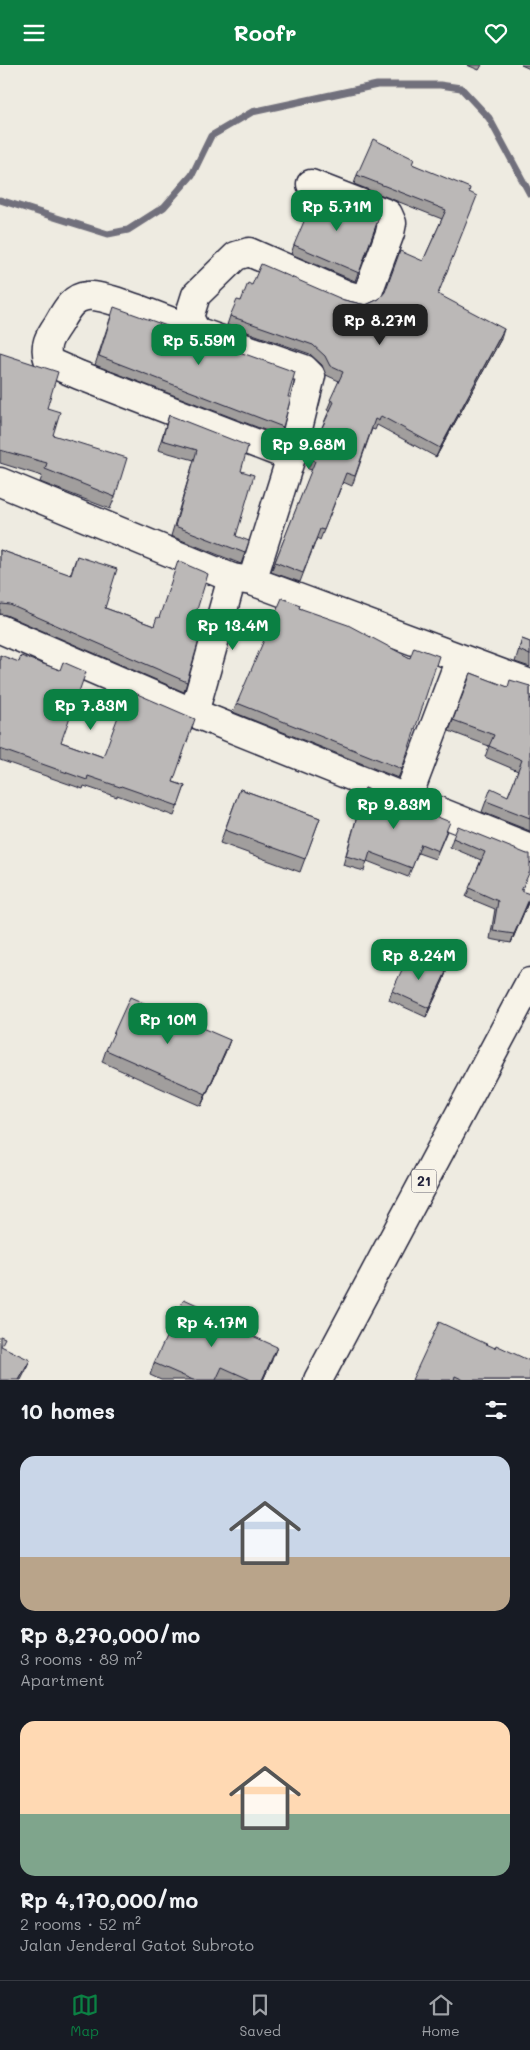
<!DOCTYPE html>
<meta charset="utf-8">
<style>
:root{--surface:#171b24;--page:#242831;--text:#f1f3f6;--muted:#9ea1a6;--line:#363941;--accent:#0b8043}
body{margin:0;font-family:Mali,sans-serif;background:var(--page);color:var(--text);height:100vh;display:flex;flex-direction:column;font-size:19px;white-space:nowrap}
*{box-sizing:border-box;margin:0}
p{font-size:16px;color:var(--muted)}
.icon{flex:none;width:28px;height:28px;fill:none;stroke:currentColor;stroke-width:2;stroke-linecap:round;stroke-linejoin:round}
.map{position:relative;height:1315px;overflow:hidden}
.sheet{display:flex;flex-direction:column;background:var(--surface);flex:1}
.sheet>*{flex:none}
.price{position:absolute;translate:-50% -42px;padding:0 11px;border-radius:10px;background:var(--accent);color:#fff;font-size:16px;line-height:32px;filter:drop-shadow(0 1px 2px #0008)}
.price::after{content:'';position:absolute;left:50%;top:30px;width:15px;height:11px;margin-left:-8px;background:inherit;clip-path:polygon(0 0,100% 0,50% 100%)}
.price.on{background:#222;color:#fff}
ul{padding:0;list-style:none}
li{display:grid;align-content:center;gap:10px;height:265px;padding:0 20px}
li span{display:grid;place-items:center;height:155px;border-radius:15px;color:#555}
li>.icon{margin-inline-start:auto}
span .icon{width:90px;height:90px;fill:#fffc;stroke-width:1}
li b{font-size:21px}
h2{display:flex;justify-content:space-between;align-items:center;height:60px;padding:0 20px;font-size:21px}
header{display:flex;justify-content:space-between;align-items:center;height:65px;padding:0 20px;background:var(--accent);color:#fff;font-size:22px;font-weight:700}
.tab-bar{display:flex;justify-content:space-around;align-items:center;height:70px;border-top:1px solid var(--line);background:var(--surface);font-size:14px;color:var(--muted)}
.tab-bar a{display:grid;justify-items:center;gap:2px}
.tab-bar .on{color:var(--accent)}
.map>svg:first-child{display:block}
</style>
<header><svg class="icon" aria-label="menu" viewBox="0 0 24 24"><path d="M4 6h16M4 12h16M4 18h16"/></svg>Roofr<svg class="icon" aria-label="heart" viewBox="0 0 24 24"><path d="M12 20l-8-8c-3-5 5-10 8-4 3-6 11-1 8 4z"/></svg></header>
<div class="map">
<svg width="530" height="1315" viewBox="0 0 530 1315">
<rect width="100%" height="100%" fill="#eeebe1"/>
<filter id="ink" filterUnits="userSpaceOnUse"><feTurbulence type="fractalNoise" baseFrequency=".02" numOctaves="2"/><feDisplacementMap in="SourceGraphic" scale="10" xChannelSelector="R" yChannelSelector="G"/><feConvolveMatrix kernelMatrix="1 2 1 2 8 2 1 2 1" color-interpolation-filters="sRGB"/></filter>
<g filter="url(#ink)">
<g fill="none" stroke-linecap="round" stroke-linejoin="round">
<!-- stream -->
<path stroke="#716f7b" stroke-width="7" d="M0 135 108 169 128 165 164 142 192 110 211 71 252 47 377 20H440L461 23 489 53 530 129"/>
<!-- minor casing -->
<g stroke="#22223b" stroke-width="31">
<g id="minor">
<path d="M196 266C175 259 104 228 87 231 72 232 65 247 58 259 49 272 43 281 49 297L79 310 291 392"/>
<path d="M0 417 232 513 252 516 530 619"/>
<path d="M252 516 291 392 311 311 304 304 196 266 189 252 196 230 236 191 249 187 347 230 361 234 367 230 390 168 392 158 388 149 311 119"/>
<path d="M0 564 194 648 530 783"/>
<path d="M194 648 232 513"/>
<path d="M407 734 460 594"/>
</g>
</g>
<!-- highway casing -->
<g stroke="#22223b" stroke-width="31">
<path id="highway" d="M318 1315 530 917"/>
</g>
<!-- minor -->
<use href="#minor" stroke="#f7f3e8" stroke-width="28"/>
<!-- highway -->
<use href="#highway" stroke="#f7f3e8" stroke-width="28"/>
</g>
<!-- wall -->
<g fill="#a19e9d" stroke="#22223b">
<path d="M467 0H482L479 5Z"/>
<path d="M521 0H530V4Z"/>
<path d="M412 99 469 127 438 229 501 274 436 392 377 360 375 365 372 364 352 421 343 417 320 475 317 473 300 517 271 507 312 405 308 404 319 377 316 376 329 346 327 345 339 316 326 310 322 300 310 289 227 260 230 251 252 220 344 235 366 240 379 234 423 196 442 154 354 119 357 110Z"/>
<path d="M379 152 355 216 291 189 294 180Z"/>
<path d="M111 251 283 362 280 371 95 300Z"/>
<path d="M0 288 47 343 53 370 115 432 110 444 40 417 42 411 0 398Z"/>
<path d="M169 350 241 406 236 471 245 488 241 499 171 471 194 395 158 385Z"/>
<path d="M0 485 70 510 77 491 105 543 154 561 191 564 187 617 184 627 6 550 0 549Z"/>
<path d="M299 543 410 593 402 704 398 713 233 647 237 638Z"/>
<path d="M522 574 530 577V602L515 597Z"/>
<path d="M0 590 61 677 185 721 174 751 117 730V732L84 721 83 724 0 695Z"/>
<path d="M471 608 507 622 530 621V766L482 747 486 736 508 731 518 706 485 692 489 681 449 666Z"/>
<path d="M365 723 447 766 435 794 418 788 408 812 367 796 364 806 343 800Z"/>
<path d="M240 724 320 753 300 807 220 778Z"/>
<path d="M453 773 527 789 522 826 530 833 511 878 490 874 495 844 466 832 481 795 450 782Z"/>
<path d="M446 907 443 916 426 952 389 935 392 926Z"/>
<path d="M230 975 225 988 201 1041 102 997 106 985Z"/>
<path d="M206 1244 204 1249 272 1295 263 1315H161L150 1310 154 1298Z"/>
<path d="M495 1283 530 1315H412Z"/>
</g>
<!-- shaded-wall -->
<g fill="#838180" stroke="#22223b">
<path d="M504 264 501 274 436 392 440 383Z"/>
<path d="M530 832 528 838 511 878 514 869Z"/>
<path d="M446 907 443 916 426 952 429 943Z"/>
<path d="M230 975 225 988 201 1041 206 1029Z"/>
<path d="M277 1282 272 1295 263 1315H262Z"/>
<path d="M30 1295 26 1305 21 1315H19Z"/>
</g>
<!-- building -->
<g fill="#bbb8b7" stroke="#22223b">
<path d="M373 74 414 94 412 99 470 123 469 127 477 131 438 229 504 264 440 383 381 351 379 356 375 354 355 411 346 408 324 465 320 464 303 508 275 497 315 396 312 395 322 368 320 367 334 337 330 335 343 307 330 301 325 291 313 280 230 251 237 235 241 236 248 218 252 220 261 199 344 235 366 240 379 234 385 227 400 186 423 196 446 145 357 110Z"/>
<path d="M316 128 379 152 359 208 294 180Z"/>
<path d="M114 242 295 307 288 332H291L283 362 99 291Z"/>
<path d="M0 288 58 307 47 343 60 347 53 370 127 393 115 432 45 404 47 398 0 385Z"/>
<path d="M169 350 248 381 241 406 254 410 236 471 249 476 245 488 175 461 197 385 162 375Z"/>
<path d="M0 485 71 510 77 491 117 504 105 543 154 561 157 552 159 553 178 496 208 509 191 564 201 568 187 617 10 540 2 539 0 540Z"/>
<path d="M282 533 300 540 299 543 348 560 410 593 414 582 439 591 402 704 237 638Z"/>
<path d="M522 574 530 577V590L519 585Z"/>
<path d="M0 590 19 597 21 591 60 605 63 597 86 607 61 677 103 692 128 625 195 654 173 717 185 721 178 741 121 721 120 722 88 711 87 715 0 684Z"/>
<path d="M471 608 508 622 510 615 530 621V753L486 736 491 723 508 731 522 695 489 681 494 670 453 655Z"/>
<path d="M365 723 450 757 438 786 421 779 412 803 370 787 367 797 346 791Z"/>
<path d="M240 724 320 753 305 794 225 765Z"/>
<path d="M458 761 527 789H530V806L521 826 530 829V832L514 869 493 866 498 836 469 823 485 787 453 773Z"/>
<path d="M409 890 446 907 429 943 392 926Z"/>
<path d="M130 932 230 975 206 1029 106 985Z"/>
<path d="M184 1234 206 1244 204 1249 277 1282 262 1315H251L222 1302 216 1315H193L154 1298Z"/>
<path d="M439 1257 495 1283 496 1280 530 1296V1315H464L455 1311 454 1315H412Z"/>
<path d="M0 1271 5 1273 1 1281 30 1295 19 1315H0Z"/>
</g>
</g>
<g text-anchor="middle" stroke-width="4" stroke-linejoin="round" paint-order="stroke">
<!-- shield labels -->
<rect fill="#f7f3e8" stroke="#62616f" stroke-width="1" x="411.5" y="1104.5" width="25" height="23" rx="4"/>
<g font-size="14" font-weight="bold" fill="#22223b">
<text x="424" y="1121">21</text>
</g>
</g>
</svg>
<b class="price" style="left:337px;top:167px">Rp 5.71M</b>
<b class="price on" style="left:380px;top:281px">Rp 8.27M</b>
<b class="price" style="left:199px;top:301px">Rp 5.59M</b>
<b class="price" style="left:309px;top:405px">Rp 9.68M</b>
<b class="price" style="left:233px;top:586px">Rp 13.4M</b>
<b class="price" style="left:91px;top:666px">Rp 7.83M</b>
<b class="price" style="left:394px;top:765px">Rp 9.83M</b>
<b class="price" style="left:419px;top:916px">Rp 8.24M</b>
<b class="price" style="left:168px;top:980px">Rp 10M</b>
<b class="price" style="left:212px;top:1283px">Rp 4.17M</b>
</div>
<section class="sheet">
<h2>10 homes<svg class="icon" aria-label="filters" viewBox="0 0 24 24"><path d="M4 7h16M4 17h16"/><circle cx="9" cy="7" r="2"/><circle cx="15" cy="17" r="2"/></svg></h2>
<ul>
<li><span style="background:linear-gradient(#c9d6e8 65%,#b9a48a 0)"><svg class="icon" aria-label="home" viewBox="0 0 24 24"><path d="M3 11l9-7 9 7M6 9v11h12V9"/></svg></span><div><b>Rp 8,270,000/mo</b><p>3 rooms · 89 m²</p><p>Apartment</p></div></li>
<li><span style="background:linear-gradient(#ffd9b3 60%,#7fa58c 0)"><svg class="icon" aria-label="home" viewBox="0 0 24 24"><path d="M3 11l9-7 9 7M6 9v11h12V9"/></svg></span><div><b>Rp 4,170,000/mo</b><p>2 rooms · 52 m²</p><p>Jalan Jenderal Gatot Subroto</p></div></li>
</ul>
</section>
<nav class="tab-bar">
<a class="on"><svg class="icon" aria-label="map" viewBox="0 0 24 24"><path d="M3 6l6-2 6 2 6-2v14l-6 2-6-2-6 2zM9 4v14M15 6v14"/></svg>Map</a>
<a><svg class="icon" aria-label="saved" viewBox="0 0 24 24"><path d="M7 4h10v16l-5-4-5 4z"/></svg>Saved</a>
<a><svg class="icon" aria-label="home" viewBox="0 0 24 24"><path d="M3 11l9-7 9 7M6 9v11h12V9"/></svg>Home</a>
</nav>
